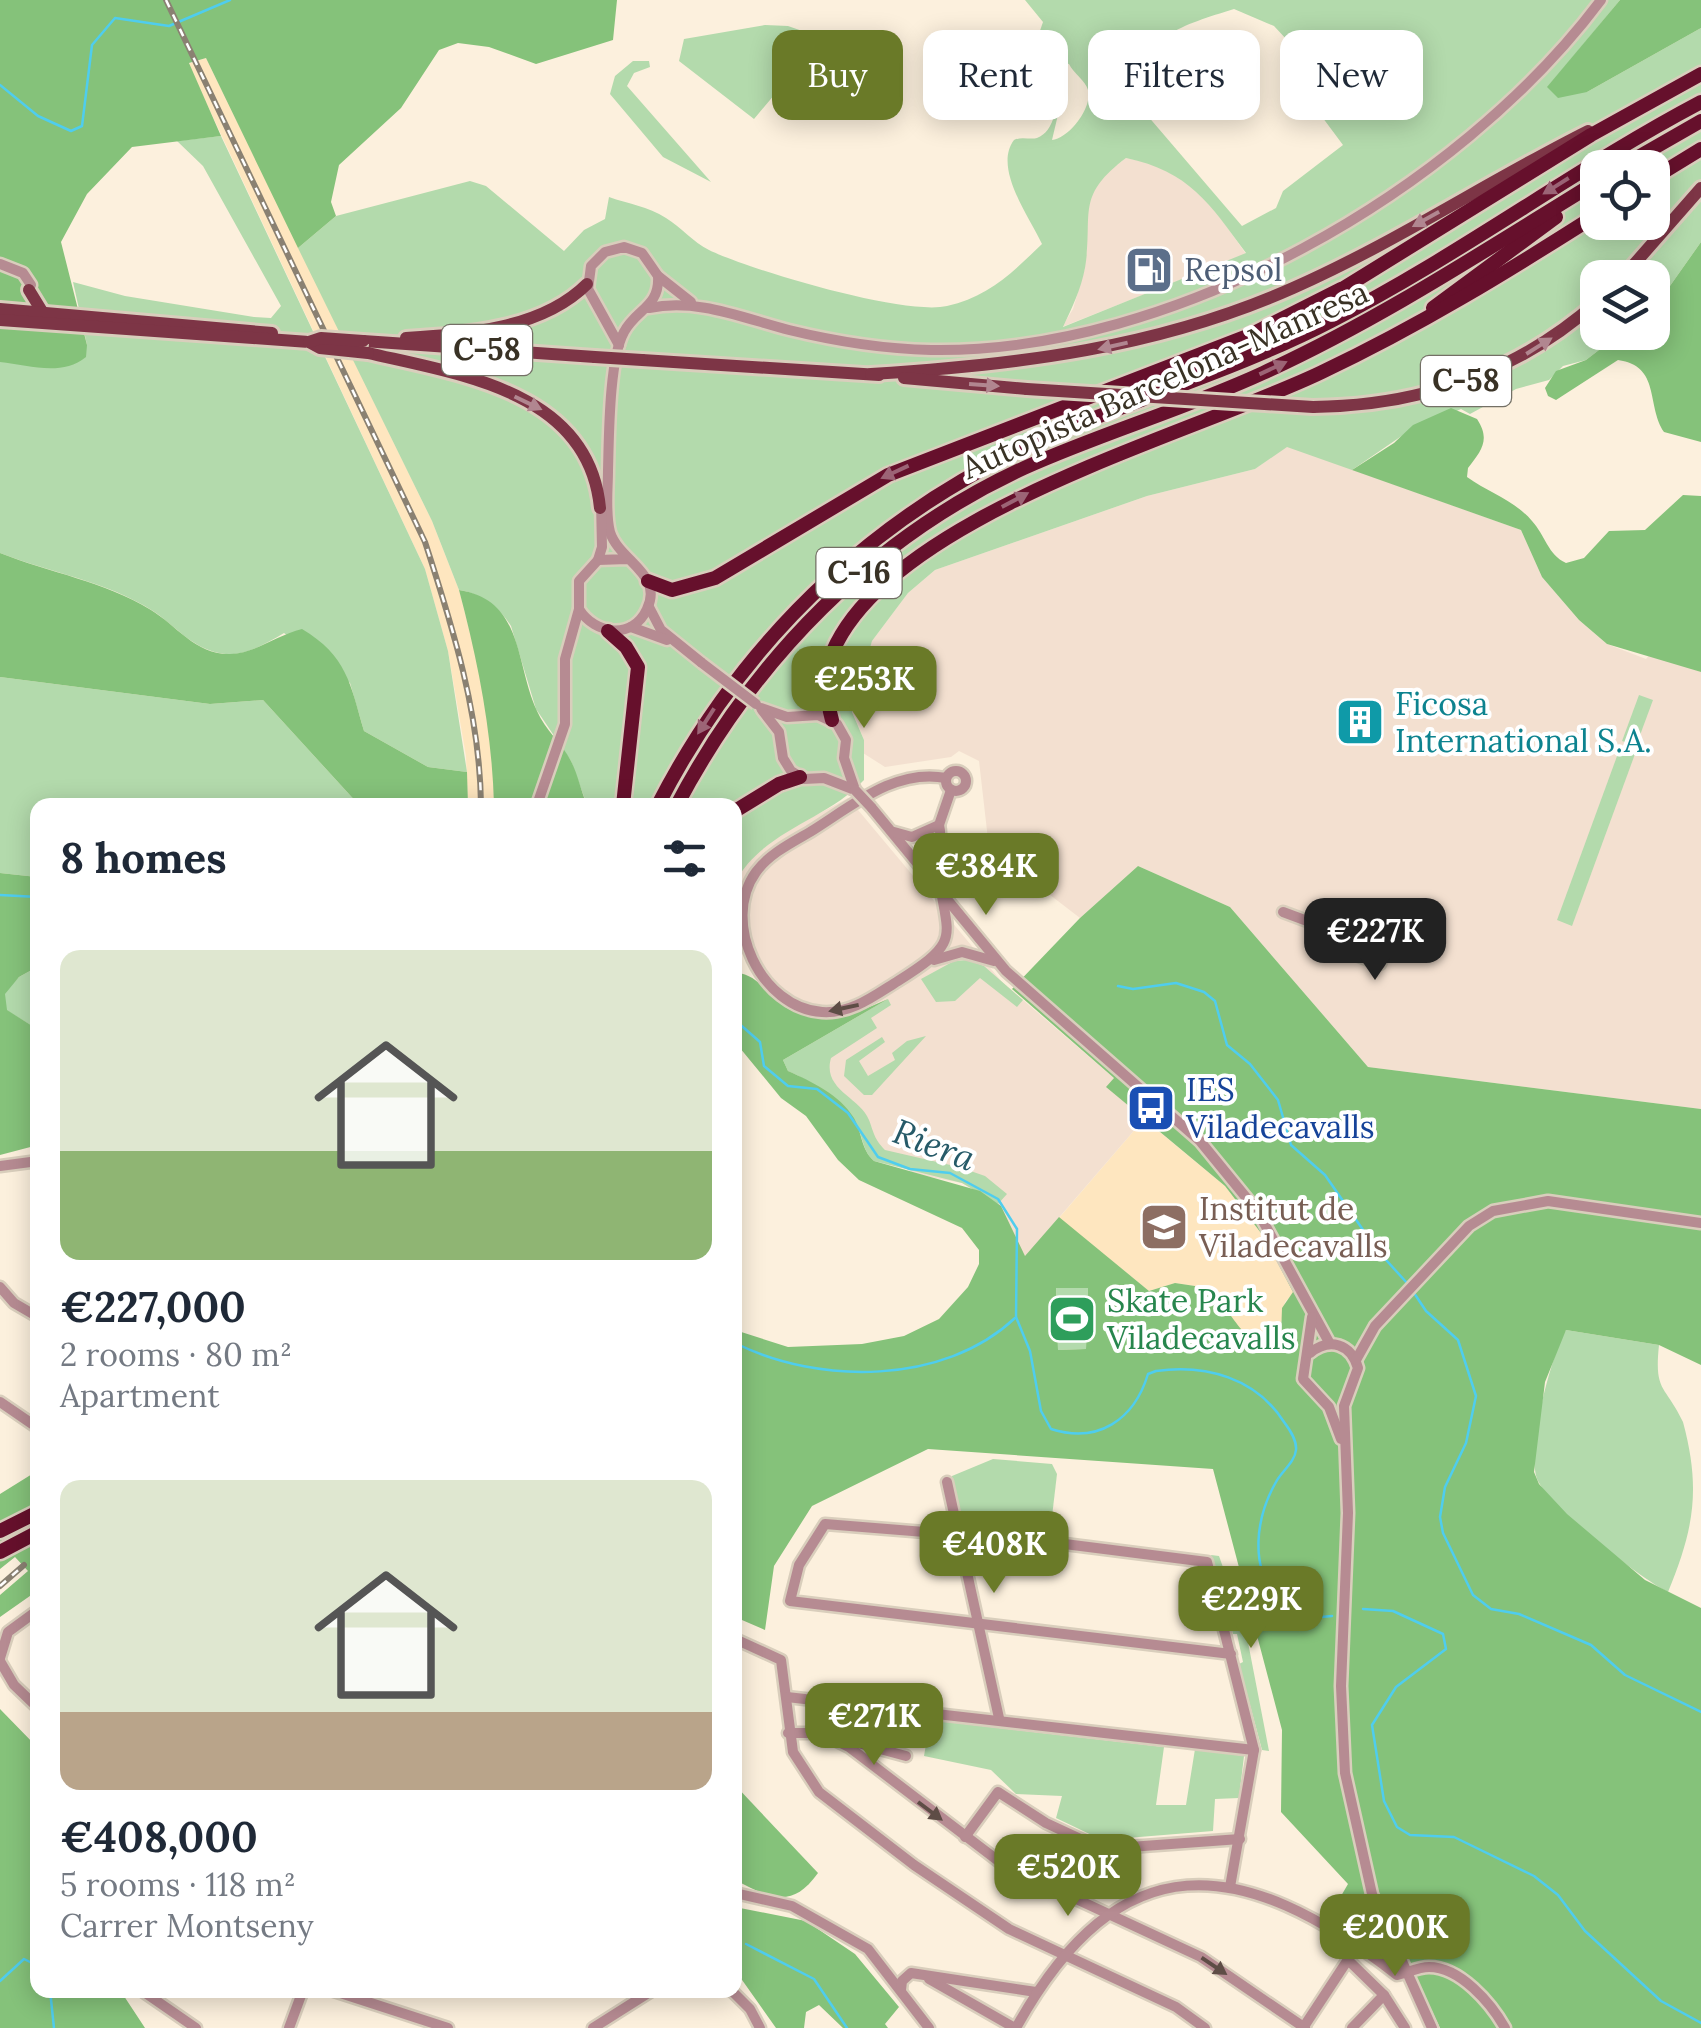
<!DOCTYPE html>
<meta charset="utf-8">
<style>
:root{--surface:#fff;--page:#f2f2f3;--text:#1f2937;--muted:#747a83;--accent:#6a7a28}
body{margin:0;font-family:Lora,serif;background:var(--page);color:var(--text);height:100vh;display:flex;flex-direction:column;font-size:38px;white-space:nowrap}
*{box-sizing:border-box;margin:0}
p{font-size:32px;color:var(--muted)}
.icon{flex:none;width:55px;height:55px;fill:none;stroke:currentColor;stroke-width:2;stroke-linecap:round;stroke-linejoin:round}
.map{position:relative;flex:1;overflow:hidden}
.side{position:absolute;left:30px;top:798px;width:712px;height:1200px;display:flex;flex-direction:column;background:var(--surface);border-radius:20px;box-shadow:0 5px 25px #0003}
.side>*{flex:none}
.top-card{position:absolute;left:772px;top:30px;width:778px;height:90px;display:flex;gap:20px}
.buttons{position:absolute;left:1580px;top:150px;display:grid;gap:20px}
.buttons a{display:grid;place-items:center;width:90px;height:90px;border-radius:20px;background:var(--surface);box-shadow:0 5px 25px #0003;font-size:50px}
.price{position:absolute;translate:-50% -85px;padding:0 22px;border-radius:20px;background:var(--accent);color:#fff;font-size:32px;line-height:65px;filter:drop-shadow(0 2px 5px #0008)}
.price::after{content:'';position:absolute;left:50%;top:60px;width:30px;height:22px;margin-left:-15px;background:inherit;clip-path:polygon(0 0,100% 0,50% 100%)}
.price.current{background:#222;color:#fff}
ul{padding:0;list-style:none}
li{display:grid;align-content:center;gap:20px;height:530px;padding:0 30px}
li span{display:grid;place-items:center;height:310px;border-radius:20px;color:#555}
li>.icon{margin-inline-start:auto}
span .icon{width:180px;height:180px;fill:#fffc;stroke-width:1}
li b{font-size:42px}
h2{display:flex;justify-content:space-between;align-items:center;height:120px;padding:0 30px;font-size:42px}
.chip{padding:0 35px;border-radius:20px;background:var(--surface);box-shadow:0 5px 25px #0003;font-size:35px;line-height:90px}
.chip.current{background:var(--accent);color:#fff}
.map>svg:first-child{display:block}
</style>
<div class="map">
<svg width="1701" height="2028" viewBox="0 0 1701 2028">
<rect width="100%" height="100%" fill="#fcf0dd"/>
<!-- built -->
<g fill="#fee6bf">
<path d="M206 58 432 521 459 590 480 671 493 756 494 805H468L466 756 448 651 425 569 188 64Z"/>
<path d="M1144 1119 1225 1186 1264 1237 1294 1292 1285 1302 1278 1339 1258 1342 1243 1334 1220 1302 1205 1297 1195 1286 1175 1283 1149 1291 1059 1218Z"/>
</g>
<!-- industrial -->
<g fill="#f3e0d0">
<path d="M1126 158 1155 164 1203 193 1246 254 1062 327 1073 309 1085 268V214L1090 193 1104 175Z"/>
<path d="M1287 446 1521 530 1542 577 1579 620 1607 644 1646 659 1650 654 1701 672V1109L1368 1067 1230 907 1138 866 1080 918 989 848 979 761 959 751 951 757 885 767 863 753 864 740 852 712 872 641 908 593 935 570 1147 496 1255 469Z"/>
<path d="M848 798 1002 982 1114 1078 1107 1087 1144 1119 1025 1257 1000 1206 962 1183 914 1174 788 1071 874 1005 833 1018 802 1015 776 1000 735 944V882L747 861 775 837Z"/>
</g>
<!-- green -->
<g fill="#b3daac" fill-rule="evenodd">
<path d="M1025 0H1620L1548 87 1587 92 1701 28V242L1653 310 1652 278H1598V332L1621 333 1586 360 1563 366 1549 380 1516 389 1470 414 1461 409 1403 435 1352 470 1287 447 1255 469 1147 496 935 570 908 593 872 641 852 712 864 740V780C826 821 765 829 735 882V805H587L571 761 536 709 511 626C500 608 480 593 459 590L432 521 298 248 336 216 470 181 486 186 564 251 584 230 605 219 609 197C628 204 648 206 666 218 681 227 693 242 709 250 750 270 904 316 947 306 988 297 1013 272 1042 244 1029 216 993 168 1014 140 1022 136 1030 140 1037 138 1059 131 1059 87 1058 70L1065 85 1052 140C1068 139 1093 108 1088 90 1086 81 1073 73 1069 64L1051 61 1034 48 1043 22ZM1234 9 1274 26 1302 56 1305 94 1343 145 1283 191 1276 208 1242 226 1129 94C1141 36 1183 25 1234 9ZM1126 158C1189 171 1210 204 1246 253L1063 327C1072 308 1081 289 1085 268 1094 214 1074 197 1126 158ZM1598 168H1652V222H1598Z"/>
<path d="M765 25 788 26 863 52 859 61 814 42 801 71 796 69 754 119 679 61 684 39Z"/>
<path d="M633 61H649L650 67 634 73 627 86 711 182 663 157 610 94 615 76Z"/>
<path d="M221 136 425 569 448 651 467 772 428 767 364 731 350 683 284 633C267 643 246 656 226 654 194 651 177 627 153 611 106 581 51 573 0 553V362L87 345 73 282 125 296 254 317 271 318 281 306 203 166 177 141Z"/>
<path d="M0 677 210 704 263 700 359 805H38L37 877 0 873Z"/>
<path d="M1639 695 1653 700 1636 746 1622 741Z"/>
<path d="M1620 748 1635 754 1572 926 1557 920Z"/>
<path d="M968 960 984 966 1023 1000 1017 1007 980 978 955 1001 936 1002 921 979 954 961Z"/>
<path d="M37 967V1029L6 1010 4 993 19 977Z"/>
<path d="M888 999 891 1005 871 1018 877 1028 831 1058C822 1090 860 1097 869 1120 874 1133 874 1139 885 1150L959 1167 985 1176 1007 1194 998 1204 962 1183 874 1161C861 1150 863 1132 853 1118 837 1096 812 1082 788 1071L783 1060Z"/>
<path d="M926 1036 872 1095H864L844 1076 846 1060 882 1037 885 1042 859 1061 868 1076 895 1060 892 1053 907 1041Z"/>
<path d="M1056 1287 1088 1288 1086 1349 1058 1350Z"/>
<path d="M1566 1330 1659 1345C1654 1393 1665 1384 1683 1422 1701 1489 1694 1529 1668 1592 1638 1577 1552 1509 1538 1481 1525 1455 1551 1355 1566 1330Z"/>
<path d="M993 1459 1052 1464 1057 1474 1049 1542 956 1536 952 1476Z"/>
<path d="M1211 1555 1219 1556 1246 1632 1269 1751 1262 1750 1239 1664 1243 1662 1237 1634H1233Z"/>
<path d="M930 1720 1164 1747 1156 1805H1186L1195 1749 1244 1756 1239 1798 1215 1799 1213 1831 1102 1840 1056 1818 1062 1796 1016 1794 991 1770 924 1756Z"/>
</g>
<!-- forest -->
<g fill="#85c27a" fill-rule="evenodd">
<path d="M0 0H617L613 40 536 64 489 47 458 43 439 50 401 108 339 165 331 202 336 216 298 248 206 58 189 63 221 136 132 147 87 194 61 242 87 345 86 357C61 377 29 365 0 362Z"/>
<path d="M1620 0H1701V28L1587 92 1558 98 1547 87Z"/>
<path d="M1701 242V442L1664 432C1646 405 1661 366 1618 360L1556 400 1548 396 1545 388 1556 371 1586 360 1621 333 1652 332 1653 310Z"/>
<path d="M1451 408 1477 419C1491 440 1481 451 1468 468L1467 477C1489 493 1513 499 1532 521 1545 535 1548 555 1566 563L1584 558 1609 531 1645 530 1683 495 1701 496V672L1607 644 1579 620 1542 577 1521 530 1352 470 1394 443 1413 425Z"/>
<path d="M0 553C50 573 104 581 151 610 176 625 196 655 230 654 256 653 277 635 302 629 347 656 350 683 364 731L428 767 467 772 468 805H359L263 700 210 704 0 677Z"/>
<path d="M459 590C524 600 515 664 537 711 545 730 562 743 571 761 578 775 581 791 587 805H494C492 731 478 662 459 590Z"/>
<path d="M1138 866 1230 907 1368 1067 1701 1109V1365L1659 1345 1566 1330 1545 1382 1534 1472 1539 1484 1567 1514 1645 1580 1701 1608V2028H1440L1416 1978 1330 1915 1348 1884 1281 1812 1282 1730 1213 1469 928 1449 812 1506 774 1566 765 1630 735 1617V1330L788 1347 862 1344 904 1336 939 1319 968 1287 979 1264V1250L962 1228 859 1180 838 1160 806 1116 781 1098 735 1042V972C756 976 759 984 774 998 808 1030 850 1016 888 999L783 1060 788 1071C812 1082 839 1094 854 1118 862 1132 861 1150 874 1161L980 1191 1001 1206 1025 1256 1059 1217 1149 1291 1175 1283 1195 1286C1204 1295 1214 1297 1222 1305 1236 1320 1239 1332 1258 1342L1281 1336 1282 1308 1293 1292 1264 1237 1225 1186 1106 1087 1114 1078 1012 989 1080 918ZM1056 1288H1088L1086 1349 1058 1350Z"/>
<path d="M0 873 37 877V967L19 977 5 994 7 1010 37 1029 38 1145 0 1155Z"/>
<path d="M37 1471V1591L0 1617V1595L28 1571 15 1557 0 1569V1494Z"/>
<path d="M0 1709 37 1747 38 1990H120L145 2028H0Z"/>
<path d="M735 1785 818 1873C792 1909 772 1899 735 1880Z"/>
<path d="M735 1907 806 1921 855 1954 899 2007 885 2024 888 2028H843L819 2005 806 2012 804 2028H776L735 1970Z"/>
</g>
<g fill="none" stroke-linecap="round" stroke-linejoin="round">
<!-- stream -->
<g stroke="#4fcdee" stroke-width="2.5">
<path d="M0 85 38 116 71 131 82 126 92 45 115 18 169 26 230 0"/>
<path d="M0 895 38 897"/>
<path d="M1118 986 1133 989 1176 983 1204 992 1215 1001 1227 1045 1250 1064 1278 1100 1291 1145 1325 1175 1377 1250 1407 1283"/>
<path d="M735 1020 760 1042 764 1066 788 1086 817 1089 848 1113 878 1157 910 1169 950 1173 998 1199 1017 1229 1016 1317 1030 1351 1041 1411 1051 1429C1098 1444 1134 1420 1148 1374L1156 1371C1206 1364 1256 1378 1284 1422 1290 1430 1297 1440 1296 1450 1295 1462 1281 1472 1276 1482 1256 1517 1249 1566 1277 1598 1294 1617 1307 1619 1332 1616"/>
<path d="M1412 1290 1426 1311 1458 1340 1476 1396 1466 1443 1445 1487 1440 1517 1443 1533 1473 1595 1491 1609 1519 1614 1591 1645 1625 1675 1701 1712"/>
<path d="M735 1343C819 1385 944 1385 1015 1318"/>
<path d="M1363 1609 1393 1611 1443 1634 1446 1649 1396 1687 1372 1725 1384 1801 1397 1827 1410 1835 1454 1837 1534 1876 1558 1895 1585 1931 1661 2001 1701 2023"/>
<path d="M746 1944 814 1979 847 2028"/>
<path d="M0 1981 24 1959 38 1966"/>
<path d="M50 1990 54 2028"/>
</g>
<!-- minor casing -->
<g stroke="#d9cebc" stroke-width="15">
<g id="minor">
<path d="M0 264 23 273 31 285"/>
<path d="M649 308C698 298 742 318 789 330 834 341 884 349 931 350 1173 354 1458 191 1601 0"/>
<path d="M619 345 588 289 591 266 605 252 624 247 642 253 658 276 691 302"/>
<path d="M627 559 598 560 579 581V609C595 635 633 640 647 609 664 574 619 561 610 532 605 513 608 489 608 470 609 437 609 359 624 332 636 309 660 307 658 276"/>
<path d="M598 560 602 547 601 502"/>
<path d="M649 607 661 630 702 663"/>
<path d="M631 627 667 640"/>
<path d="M761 708 787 717 818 715 837 724 846 740 844 758 855 790"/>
<path d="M762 710 779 732 783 758 791 771 804 779 824 778 855 790"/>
<circle cx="956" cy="781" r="10"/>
<path d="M537 805 565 724V659L579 609"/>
<path d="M871 807 1006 971 1200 1141 1258 1212 1330 1344"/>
<path d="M939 825C943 840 937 855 938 870 946 938 965 939 898 981 874 996 851 1014 822 1012 761 1008 720 922 756 872 769 854 791 843 810 832 852 806 895 768 946 778"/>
<path d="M939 825 951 790"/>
<path d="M894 832 912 837 939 825"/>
<path d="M1283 912 1326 928 1321 942 1380 964 1383 956 1324 934"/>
<path d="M934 960 962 952 994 961"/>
<path d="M0 1166 38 1161"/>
<path d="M0 1287 14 1303 38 1317"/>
<path d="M1312 1317 1303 1379 1329 1407 1341 1439"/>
<path d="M1310 1353C1330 1337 1351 1344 1358 1368L1344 1406 1348 1513 1341 1686 1345 1773 1372 1894 1432 2028"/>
<path d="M1356 1360 1375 1326 1469 1226 1493 1211 1548 1201 1701 1223"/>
<path d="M0 1402 38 1428"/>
<path d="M947 1482 999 1718"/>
<path d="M735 1639 781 1660 793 1752 819 1792 914 1865 1009 1929 1176 2007 1205 2028"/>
<path d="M0 1658 8 1632 38 1610"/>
<path d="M0 1661 14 1685 38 1708"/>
<path d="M787 1697 1254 1750"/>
<path d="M788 1733H821L849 1747 1005 1866 1201 1957 1305 2028"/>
<path d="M843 1739 906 1756"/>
<path d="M965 1837 998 1792 1046 1823 1102 1849 1240 1839"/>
<path d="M1230 1887 1254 1750 1207 1562 1049 1542 825 1524 799 1565 790 1601 1231 1654"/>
<path d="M735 1893 792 1906 868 1949 929 2028"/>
<path d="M1348 1960 1384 1995 1405 2028"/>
<path d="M929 1979 1015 2028"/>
<path d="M141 1990 196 2028"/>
<path d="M331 1990 448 2028"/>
<path d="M731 1990 750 2009 760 2028"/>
<path d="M901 1990 902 1981 911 1973 1036 1992"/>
<path d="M289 2028 303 1990"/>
<path d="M593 2028 653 1990"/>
<path d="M1016 2028C1120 1840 1241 1854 1397 1975 1407 1973 1418 1967 1429 1967 1460 1967 1491 2003 1505 2028"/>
<path d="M1303 2028 1349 1958"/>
<path d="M1352 2028 1384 1995"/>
</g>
</g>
<!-- major casing -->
<g stroke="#d9cebc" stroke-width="18">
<g id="major">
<path d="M1622 278 1701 188"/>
<path d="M29 290 43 313"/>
<path d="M0 309 272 333"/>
<path d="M0 320 309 342"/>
<path d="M406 338C467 334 542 329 587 284"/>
<path d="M363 341 595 357"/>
<path d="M368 353C463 375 589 392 600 508"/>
<path d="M642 360 879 375"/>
<path d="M871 374C1017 365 1158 348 1293 288 1395 243 1488 181 1588 131"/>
<path d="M904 378 1027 389"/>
<path d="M1313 407C1421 406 1517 373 1598 301"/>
</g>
</g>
<!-- highway casing -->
<g stroke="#d9cebc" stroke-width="19">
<g id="highway">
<path d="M1619 168 1701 121"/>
<path d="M1652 179 1701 149"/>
<path d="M1334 294 1591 135 1701 74"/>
<path d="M1433 308 1556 217"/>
<path d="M1184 375 1251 344"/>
<path d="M648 581 672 590 715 578 888 475 1250 335 1341 289"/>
<path d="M608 631 626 647 638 667 623 805"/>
<path d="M832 720C827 700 822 682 829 661 878 517 1194 434 1322 372 1419 326 1507 272 1598 214"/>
<path d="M658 805C747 631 890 500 1072 427 1158 392 1248 364 1331 321 1459 256 1574 169 1701 102"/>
<path d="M677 805C754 659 872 538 1024 468 1102 433 1185 409 1263 373 1381 319 1487 249 1598 181"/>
<path d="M735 811 779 784 800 777"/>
<path d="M0 1531 38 1512"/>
<path d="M0 1552 38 1532"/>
</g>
</g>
<!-- minor -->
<use href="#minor" stroke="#b68b92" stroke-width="10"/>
<!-- major -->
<use href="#major" stroke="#7d3546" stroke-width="12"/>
<!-- highway -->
<use href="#highway" stroke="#66102c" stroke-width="14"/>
<!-- rail casing -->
<g stroke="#8a8172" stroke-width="6">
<g id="rail">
<path d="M166 0 425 542C453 628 480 714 481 805"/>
<path d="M0 1586 24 1565"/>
</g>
</g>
<!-- rail -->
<use href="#rail" stroke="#fff" stroke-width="2.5" stroke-dasharray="8" stroke-linecap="butt"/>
<!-- minor-bridge casing -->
<g stroke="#d9cebc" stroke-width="15" stroke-linecap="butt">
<g id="minor-bridge">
<path d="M702 663 756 704"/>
<path d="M855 790 871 807"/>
</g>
</g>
<!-- major-bridge casing -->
<g stroke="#d9cebc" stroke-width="18" stroke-linecap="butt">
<g id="major-bridge">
<path d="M309 342 320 348 368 353"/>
<path d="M309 342 321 338 363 341"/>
<path d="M595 357 642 360"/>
<path d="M1027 389 1313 407"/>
</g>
</g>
<!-- minor-bridge -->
<use href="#minor-bridge" stroke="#b68b92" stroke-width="10"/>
<!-- major-bridge -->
<use href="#major-bridge" stroke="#7d3546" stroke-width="12"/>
</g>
<!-- one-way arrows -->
<defs><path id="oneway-solid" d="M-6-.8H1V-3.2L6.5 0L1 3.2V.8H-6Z" transform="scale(2.5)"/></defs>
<g fill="#9c6476">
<use href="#oneway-solid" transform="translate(1556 186) rotate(148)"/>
<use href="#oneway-solid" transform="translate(1273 368) rotate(-25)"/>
<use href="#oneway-solid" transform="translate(895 472) rotate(155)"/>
<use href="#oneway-solid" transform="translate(1015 500) rotate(-28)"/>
<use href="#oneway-solid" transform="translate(706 721) rotate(123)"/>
</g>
<g fill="#b18690">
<use href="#oneway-solid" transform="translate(1426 219) rotate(151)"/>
<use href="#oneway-solid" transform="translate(1113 346) rotate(167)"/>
<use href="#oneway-solid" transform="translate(1539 346) rotate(-32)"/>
<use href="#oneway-solid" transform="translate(984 385) rotate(4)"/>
<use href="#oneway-solid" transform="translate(528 403) rotate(26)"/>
</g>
<g fill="#5e4d46">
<use href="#oneway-solid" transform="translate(844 1008) rotate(168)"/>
<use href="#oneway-solid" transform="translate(930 1811) rotate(37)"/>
<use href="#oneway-solid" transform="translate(1214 1966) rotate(34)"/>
</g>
<!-- icons -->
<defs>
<g id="fuel-square" transform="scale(2.5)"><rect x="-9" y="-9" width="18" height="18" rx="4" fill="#5c6f8a" stroke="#fff"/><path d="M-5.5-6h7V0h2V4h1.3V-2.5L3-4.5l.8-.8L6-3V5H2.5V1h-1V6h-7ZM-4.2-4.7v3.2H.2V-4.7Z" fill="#fff"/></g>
<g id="building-square" transform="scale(2.5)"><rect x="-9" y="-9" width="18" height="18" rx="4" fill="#0f9aa8" stroke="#fff"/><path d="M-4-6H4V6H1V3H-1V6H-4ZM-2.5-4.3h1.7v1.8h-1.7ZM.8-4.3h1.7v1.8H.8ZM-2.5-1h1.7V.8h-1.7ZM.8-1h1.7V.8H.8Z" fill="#fff"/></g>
<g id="bus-square" transform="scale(2.5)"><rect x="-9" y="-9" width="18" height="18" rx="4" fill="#1a4fb4" stroke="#fff"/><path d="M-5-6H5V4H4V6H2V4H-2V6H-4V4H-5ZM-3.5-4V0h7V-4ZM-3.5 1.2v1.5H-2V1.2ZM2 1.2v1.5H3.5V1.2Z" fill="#fff"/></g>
<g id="school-square" transform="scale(2.5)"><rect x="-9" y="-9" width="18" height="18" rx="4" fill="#8d6e63" stroke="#fff"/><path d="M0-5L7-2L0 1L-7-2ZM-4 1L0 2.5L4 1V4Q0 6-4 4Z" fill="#fff"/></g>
<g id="stadium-square" transform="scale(2.5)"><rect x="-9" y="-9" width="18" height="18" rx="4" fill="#2e9e5b" stroke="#fff"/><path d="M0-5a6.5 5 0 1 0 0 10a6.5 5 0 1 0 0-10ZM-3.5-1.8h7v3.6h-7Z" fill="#fff"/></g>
</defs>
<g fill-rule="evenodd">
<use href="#fuel-square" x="1149" y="270"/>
<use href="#building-square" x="1360" y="722"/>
<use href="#bus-square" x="1151" y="1108"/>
<use href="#school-square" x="1164" y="1227"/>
<use href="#stadium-square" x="1072" y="1319"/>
</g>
<g text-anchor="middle" stroke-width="8" stroke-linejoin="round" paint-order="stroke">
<!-- shield labels -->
<g fill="#fff" stroke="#747066" stroke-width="2.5">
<rect x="442" y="325" width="90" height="50" rx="8"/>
<rect x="1421" y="356" width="90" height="50" rx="8"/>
<rect x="816.5" y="548" width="85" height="50" rx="8"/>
</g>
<g font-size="30" font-weight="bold" fill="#393225">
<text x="487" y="360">C-58</text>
<text x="1466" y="391">C-58</text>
<text x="859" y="583">C-16</text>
</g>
<!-- service labels -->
<g font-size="32" fill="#4e5e75" stroke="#fff" text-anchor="start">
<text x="1184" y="281">Repsol</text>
</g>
<!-- street labels -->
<g font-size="32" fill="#393225" stroke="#fff">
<text transform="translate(1165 380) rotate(-24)" y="11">Autopista Barcelona-Manresa</text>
</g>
<!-- culture labels -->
<g font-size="32" fill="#0d838f" stroke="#fff" text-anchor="start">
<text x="1395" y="715">Ficosa<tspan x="1395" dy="37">International S.A.</tspan></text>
</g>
<!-- transit labels -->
<g font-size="32" fill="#164399" stroke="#fff" text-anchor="start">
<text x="1186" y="1101">IES<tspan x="1186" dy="37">Viladecavalls</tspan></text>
</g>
<!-- education labels -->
<g font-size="32" fill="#785e54" stroke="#fff" text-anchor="start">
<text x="1199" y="1220">Institut de<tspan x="1199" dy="37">Viladecavalls</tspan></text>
</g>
<!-- leisure labels -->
<g font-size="32" fill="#27864d" stroke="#fff" text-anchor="start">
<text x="1107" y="1312">Skate Park<tspan x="1107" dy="37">Viladecavalls</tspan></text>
</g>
<!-- water labels -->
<g font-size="35" font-style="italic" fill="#265a68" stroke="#fff">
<text transform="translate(934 1145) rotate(21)" y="12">Riera</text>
</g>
</g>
</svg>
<div class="buttons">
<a><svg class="icon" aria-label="locate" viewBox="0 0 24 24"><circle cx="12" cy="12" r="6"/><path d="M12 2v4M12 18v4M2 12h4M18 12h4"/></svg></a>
<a><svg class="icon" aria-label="layers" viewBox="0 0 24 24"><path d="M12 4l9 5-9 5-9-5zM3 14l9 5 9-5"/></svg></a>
</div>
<b class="price" style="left:864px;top:731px">€253K</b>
<b class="price" style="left:986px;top:918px">€384K</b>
<b class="price current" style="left:1375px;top:983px">€227K</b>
<b class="price" style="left:994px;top:1596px">€408K</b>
<b class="price" style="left:1251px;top:1651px">€229K</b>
<b class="price" style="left:874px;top:1768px">€271K</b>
<b class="price" style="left:1068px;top:1919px">€520K</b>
<b class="price" style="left:1395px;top:1979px">€200K</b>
<div class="top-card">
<a class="chip current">Buy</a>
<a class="chip">Rent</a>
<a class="chip">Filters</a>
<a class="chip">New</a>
</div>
<section class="side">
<h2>8 homes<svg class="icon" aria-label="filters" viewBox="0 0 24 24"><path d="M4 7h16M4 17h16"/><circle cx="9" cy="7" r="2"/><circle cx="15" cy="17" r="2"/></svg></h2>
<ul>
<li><span style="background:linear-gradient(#dfe7d0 65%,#8fb573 0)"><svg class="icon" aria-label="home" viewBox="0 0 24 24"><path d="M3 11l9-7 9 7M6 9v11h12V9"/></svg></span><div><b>€227,000</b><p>2 rooms · 80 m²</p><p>Apartment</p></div></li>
<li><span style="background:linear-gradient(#dfe7d0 75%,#b9a48a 0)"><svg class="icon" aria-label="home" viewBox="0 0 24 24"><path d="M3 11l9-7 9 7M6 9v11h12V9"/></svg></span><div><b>€408,000</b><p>5 rooms · 118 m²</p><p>Carrer Montseny</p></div></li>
</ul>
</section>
</div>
